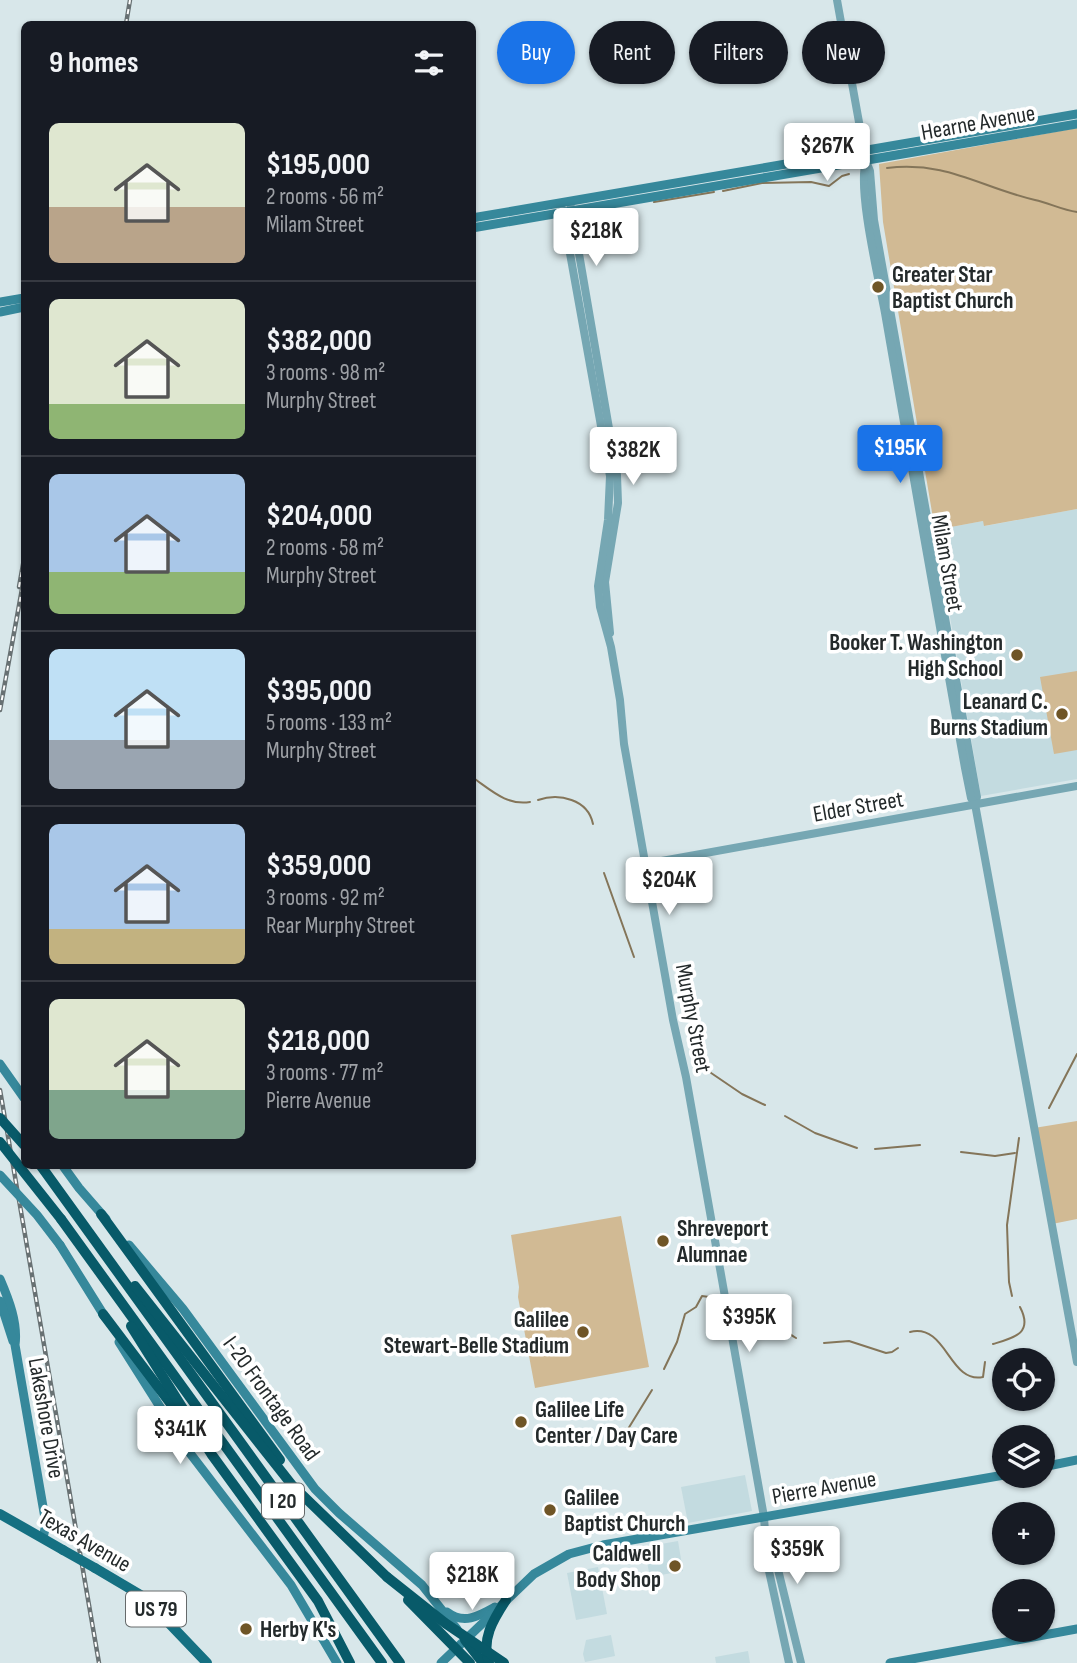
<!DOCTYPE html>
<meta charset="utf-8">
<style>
:root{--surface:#171b24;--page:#20242c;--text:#f1f3f6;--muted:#9ea1a6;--line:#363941;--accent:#1a73e8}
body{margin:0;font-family:"Sofia Sans Condensed",sans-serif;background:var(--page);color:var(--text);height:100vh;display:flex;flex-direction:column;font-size:26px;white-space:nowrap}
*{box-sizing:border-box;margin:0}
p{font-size:23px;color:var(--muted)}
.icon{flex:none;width:38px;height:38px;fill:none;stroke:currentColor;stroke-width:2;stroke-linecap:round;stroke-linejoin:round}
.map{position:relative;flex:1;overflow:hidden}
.sheet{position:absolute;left:21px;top:21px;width:455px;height:1148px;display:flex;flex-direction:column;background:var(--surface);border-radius:10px;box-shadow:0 2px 5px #0004}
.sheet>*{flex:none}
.top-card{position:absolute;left:497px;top:21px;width:474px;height:63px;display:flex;gap:14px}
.fabs{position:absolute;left:992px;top:1348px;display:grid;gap:14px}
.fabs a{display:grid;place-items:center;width:63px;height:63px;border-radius:50%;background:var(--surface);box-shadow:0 2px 5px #0004;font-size:35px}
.price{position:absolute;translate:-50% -60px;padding:0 16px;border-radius:7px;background:#fff;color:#222;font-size:23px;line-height:46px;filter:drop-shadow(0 2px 4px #0008)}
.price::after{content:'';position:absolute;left:50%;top:42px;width:21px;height:16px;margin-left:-10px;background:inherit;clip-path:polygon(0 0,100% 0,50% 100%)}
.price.selected{background:var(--accent);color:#fff}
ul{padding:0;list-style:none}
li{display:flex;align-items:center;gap:21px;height:175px;padding:0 28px}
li+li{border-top:2px solid var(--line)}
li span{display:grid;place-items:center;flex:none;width:196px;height:140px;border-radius:10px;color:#555}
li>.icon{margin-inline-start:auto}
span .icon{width:84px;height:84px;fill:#fffc;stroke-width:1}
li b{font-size:30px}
h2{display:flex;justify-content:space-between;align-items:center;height:84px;padding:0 28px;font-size:30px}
.tag{padding:0 24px;border-radius:32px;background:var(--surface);box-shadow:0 2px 5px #0004;font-size:24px;line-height:63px}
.tag.selected{background:var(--accent);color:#fff}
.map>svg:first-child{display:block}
</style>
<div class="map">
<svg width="1077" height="1663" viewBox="0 0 1077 1663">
<rect width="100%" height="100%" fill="#d8e7ea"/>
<!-- built -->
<g fill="#c3dbe0">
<path d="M1077 509V779L981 796 935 530 983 521 985 526Z"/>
<path d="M745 1475 752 1511 688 1523 681 1487Z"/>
<path d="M678 1541 683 1571 650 1577 644 1547Z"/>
<path d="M598 1567 607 1614 576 1620 567 1573Z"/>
<path d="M611 1635 615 1656 585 1662 583 1654 586 1640Z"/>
<path d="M748 1651 750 1663H716L715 1657Z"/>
</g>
<!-- green -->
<g fill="#d1ba94">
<path d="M1077 128V509L984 526 983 521 935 530 883 222 879 164Z"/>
<path d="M1077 671V750L1054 754 1040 677Z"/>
<path d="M1077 1121V1219L1052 1224 1034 1128Z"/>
<path d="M621 1216 649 1367 535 1388 518 1297 519 1287 511 1235Z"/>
</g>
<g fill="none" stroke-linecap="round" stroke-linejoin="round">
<!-- stream -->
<g stroke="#847559" stroke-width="2">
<path d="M887 168C948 161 979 187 1035 200 1049 203 1062 210 1077 212"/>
<path d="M723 191 762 183 811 182 829 186 842 176 849 174"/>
<path d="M654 202 714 192"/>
<path d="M472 777C491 790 507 806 530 802"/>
<path d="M538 800C559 793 588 799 593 824"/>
<path d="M604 873 634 957"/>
<path d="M692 1060 742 1094 765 1105"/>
<path d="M1049 1108 1077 1054"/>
<path d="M785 1116 815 1133 857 1148"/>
<path d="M875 1149 920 1145"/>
<path d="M961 1152 995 1156 1015 1153"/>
<path d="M1012 1296 1009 1282 1007 1225 1019 1138"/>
<path d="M741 1304C763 1301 778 1328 796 1338"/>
<path d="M910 1332C947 1323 949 1384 983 1377L985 1362"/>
<path d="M824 1343 849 1341 886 1353 892 1352 898 1348"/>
<path d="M993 1344C1013 1338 1034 1334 1020 1307"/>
<path d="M664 1369 677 1342 685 1314 696 1307 702 1296 709 1297 712 1307 709 1322 717 1327"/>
<path d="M628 1429 652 1390"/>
</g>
<!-- tertiary -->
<g stroke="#76a7b3" stroke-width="8">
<path d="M837 0 866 161 870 171 874 220 977 797 975 804"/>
<path d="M866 161C857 189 879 280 885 313 911 465 938 616 965 768L971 798 975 804 1077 1362"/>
<path d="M571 207 617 475 618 503 605 582 610 633"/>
<path d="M562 209 610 476 608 520 598 586 600 607 611 647 620 700 624 744 673 1020 686 1077 764 1517 767 1562 789 1663"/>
<path d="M645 864 1077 786"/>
<path d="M769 1533 801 1663"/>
</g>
<!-- secondary -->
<g stroke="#36889b" stroke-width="9">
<path d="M472 218 1077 114"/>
<path d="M472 228 1077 124"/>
<path d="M0 302 24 298"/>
<path d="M0 312 24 307"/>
<path d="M0 1064 24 1098"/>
<path d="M63 1166 79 1188 106 1219"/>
<path d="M60 1245 105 1317"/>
<path d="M129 1245 183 1309 315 1489 339 1513 422 1585 457 1629"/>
<path d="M0 1279C9 1300 18 1323 15 1345L46 1524 43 1538"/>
<path d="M0 1301 13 1341"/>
<path d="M119 1342 186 1448 291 1585 337 1663"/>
<path d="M1043 1467 1077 1460"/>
<path d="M447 1612C464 1625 479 1616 495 1607"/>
<path d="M441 1663 534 1574 569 1554 603 1545 1004 1475"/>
<path d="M890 1663 1077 1629"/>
</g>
<!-- primary -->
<g stroke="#157082" stroke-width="10">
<path d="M0 1514 63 1550"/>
<path d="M95 1568 144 1597 207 1663"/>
</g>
<!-- motorway -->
<g stroke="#085a69" stroke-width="10">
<path d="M41 1166 400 1663"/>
<path d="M101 1214 280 1460"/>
<path d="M61 1219 382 1663"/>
<path d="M135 1286 292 1485 387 1577"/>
<path d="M103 1314 177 1412"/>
<path d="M131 1326 212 1455 318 1601 350 1663"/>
<path d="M465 1640 483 1663"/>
<path d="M489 1663C481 1639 493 1620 506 1600"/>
</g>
<!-- rail casing -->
<g stroke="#687173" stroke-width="4.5">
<g id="rail">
<path d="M126 24 130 0"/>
<path d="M19 587 24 559"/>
<path d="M0 710 24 578"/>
<path d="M0 1090 99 1663"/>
</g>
</g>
<!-- rail -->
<use href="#rail" stroke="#fff" stroke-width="2" stroke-dasharray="5" stroke-linecap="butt"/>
<!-- secondary-bridge -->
<path stroke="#36889b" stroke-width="9" d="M0 1175 37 1215 60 1245"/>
<!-- primary-bridge -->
<path stroke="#157082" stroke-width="10" d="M63 1550 95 1568"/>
<!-- motorway-bridge -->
<g stroke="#085a69" stroke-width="10">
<path d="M0 1118 24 1145"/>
<path d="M0 1142 61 1219"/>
<path d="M387 1577 445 1623 504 1663"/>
<path d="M408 1600 470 1663"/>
</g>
</g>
<!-- markers -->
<g fill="#6f5526" stroke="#fff" stroke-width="2.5">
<circle cx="878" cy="287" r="7"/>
<circle cx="1017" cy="655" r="7"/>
<circle cx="1062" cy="714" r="7"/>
<circle cx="663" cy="1241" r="7"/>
<circle cx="583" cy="1332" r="7"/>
<circle cx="521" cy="1422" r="7"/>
<circle cx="550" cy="1510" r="7"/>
<circle cx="675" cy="1566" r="7"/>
<circle cx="246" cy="1629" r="7"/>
</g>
<g text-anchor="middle" stroke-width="7" stroke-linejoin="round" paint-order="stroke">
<!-- shield labels -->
<g fill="#fff" stroke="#666a6b" stroke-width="2">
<rect x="262" y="1483.5" width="42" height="35" rx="5"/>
<rect x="126" y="1591.5" width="60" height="35" rx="5"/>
</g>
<g font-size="21" font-weight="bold" fill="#242a2b">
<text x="283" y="1508">I 20</text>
<text x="156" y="1616">US 79</text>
</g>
<!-- street labels -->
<g font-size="23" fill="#242a2b" stroke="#fff">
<text transform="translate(978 122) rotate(-10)" y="8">Hearne Avenue</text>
<text transform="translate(948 563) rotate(80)" y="8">Milam Street</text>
<text transform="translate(858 806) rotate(-10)" y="8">Elder Street</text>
<text transform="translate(694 1018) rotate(79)" y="8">Murphy Street</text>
<text transform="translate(272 1398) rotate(54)" y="8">I-20 Frontage Road</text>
<text transform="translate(47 1418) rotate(80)" y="8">Lakeshore Drive</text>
<text transform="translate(824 1487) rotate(-10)" y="8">Pierre Avenue</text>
<text transform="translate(85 1540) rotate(30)" y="8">Texas Avenue</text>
</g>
<!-- poi labels -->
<g font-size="23" font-weight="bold" fill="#242a2b" stroke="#fff" text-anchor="start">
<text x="892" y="282">Greater Star<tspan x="892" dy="26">Baptist Church</tspan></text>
<text x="1003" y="650" text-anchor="end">Booker T. Washington<tspan x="1003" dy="26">High School</tspan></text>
<text x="1048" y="709" text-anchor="end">Leanard C.<tspan x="1048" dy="26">Burns Stadium</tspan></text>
<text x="677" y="1236">Shreveport<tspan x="677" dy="26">Alumnae</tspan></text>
<text x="569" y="1327" text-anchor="end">Galilee<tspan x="569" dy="26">Stewart-Belle Stadium</tspan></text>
<text x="535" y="1417">Galilee Life<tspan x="535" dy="26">Center / Day Care</tspan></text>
<text x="564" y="1505">Galilee<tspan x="564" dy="26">Baptist Church</tspan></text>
<text x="661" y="1561" text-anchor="end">Caldwell<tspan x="661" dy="26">Body Shop</tspan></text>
<text x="260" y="1637">Herby K's</text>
</g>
</g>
</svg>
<div class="fabs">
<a><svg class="icon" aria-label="locate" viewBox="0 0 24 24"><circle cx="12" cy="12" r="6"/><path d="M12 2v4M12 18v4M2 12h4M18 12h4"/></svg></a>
<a><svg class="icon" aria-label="layers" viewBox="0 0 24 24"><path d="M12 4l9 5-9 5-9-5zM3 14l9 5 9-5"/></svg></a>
<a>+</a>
<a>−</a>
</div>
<b class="price" style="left:827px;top:183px">$267K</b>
<b class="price" style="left:596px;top:268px">$218K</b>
<b class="price selected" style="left:900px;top:485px">$195K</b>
<b class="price" style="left:633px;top:487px">$382K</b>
<b class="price" style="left:669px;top:917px">$204K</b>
<b class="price" style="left:749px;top:1354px">$395K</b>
<b class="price" style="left:180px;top:1466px">$341K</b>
<b class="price" style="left:797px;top:1586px">$359K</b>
<b class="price" style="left:472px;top:1612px">$218K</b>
<div class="top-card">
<a class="tag selected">Buy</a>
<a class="tag">Rent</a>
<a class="tag">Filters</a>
<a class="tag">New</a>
</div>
<section class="sheet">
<h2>9 homes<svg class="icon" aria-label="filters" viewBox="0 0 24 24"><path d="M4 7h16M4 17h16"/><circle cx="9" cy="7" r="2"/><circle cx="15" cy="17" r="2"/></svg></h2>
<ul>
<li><span style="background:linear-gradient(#dfe7d0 60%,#b9a48a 0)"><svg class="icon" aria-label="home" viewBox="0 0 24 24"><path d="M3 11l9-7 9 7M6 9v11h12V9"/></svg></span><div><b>$195,000</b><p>2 rooms · 56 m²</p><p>Milam Street</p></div></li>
<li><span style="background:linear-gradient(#dfe7d0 75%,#8fb573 0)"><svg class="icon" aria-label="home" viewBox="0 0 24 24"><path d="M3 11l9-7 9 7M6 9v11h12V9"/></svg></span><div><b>$382,000</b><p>3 rooms · 98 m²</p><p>Murphy Street</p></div></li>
<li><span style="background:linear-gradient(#a9c7e8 70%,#8fb573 0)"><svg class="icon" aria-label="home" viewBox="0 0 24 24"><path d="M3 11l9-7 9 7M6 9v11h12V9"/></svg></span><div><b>$204,000</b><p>2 rooms · 58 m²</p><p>Murphy Street</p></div></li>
<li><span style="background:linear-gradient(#bfe0f5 65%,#9aa5b1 0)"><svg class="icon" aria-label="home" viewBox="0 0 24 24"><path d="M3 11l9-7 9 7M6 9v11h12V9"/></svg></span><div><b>$395,000</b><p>5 rooms · 133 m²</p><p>Murphy Street</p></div></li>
<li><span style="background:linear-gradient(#a9c7e8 75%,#c2b280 0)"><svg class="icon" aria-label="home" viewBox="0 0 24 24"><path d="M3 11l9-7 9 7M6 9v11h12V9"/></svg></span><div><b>$359,000</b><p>3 rooms · 92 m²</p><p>Rear Murphy Street</p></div></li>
<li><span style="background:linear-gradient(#dfe7d0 65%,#7fa58c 0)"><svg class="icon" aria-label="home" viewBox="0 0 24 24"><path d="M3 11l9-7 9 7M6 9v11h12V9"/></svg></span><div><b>$218,000</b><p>3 rooms · 77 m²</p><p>Pierre Avenue</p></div></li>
</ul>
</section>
</div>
